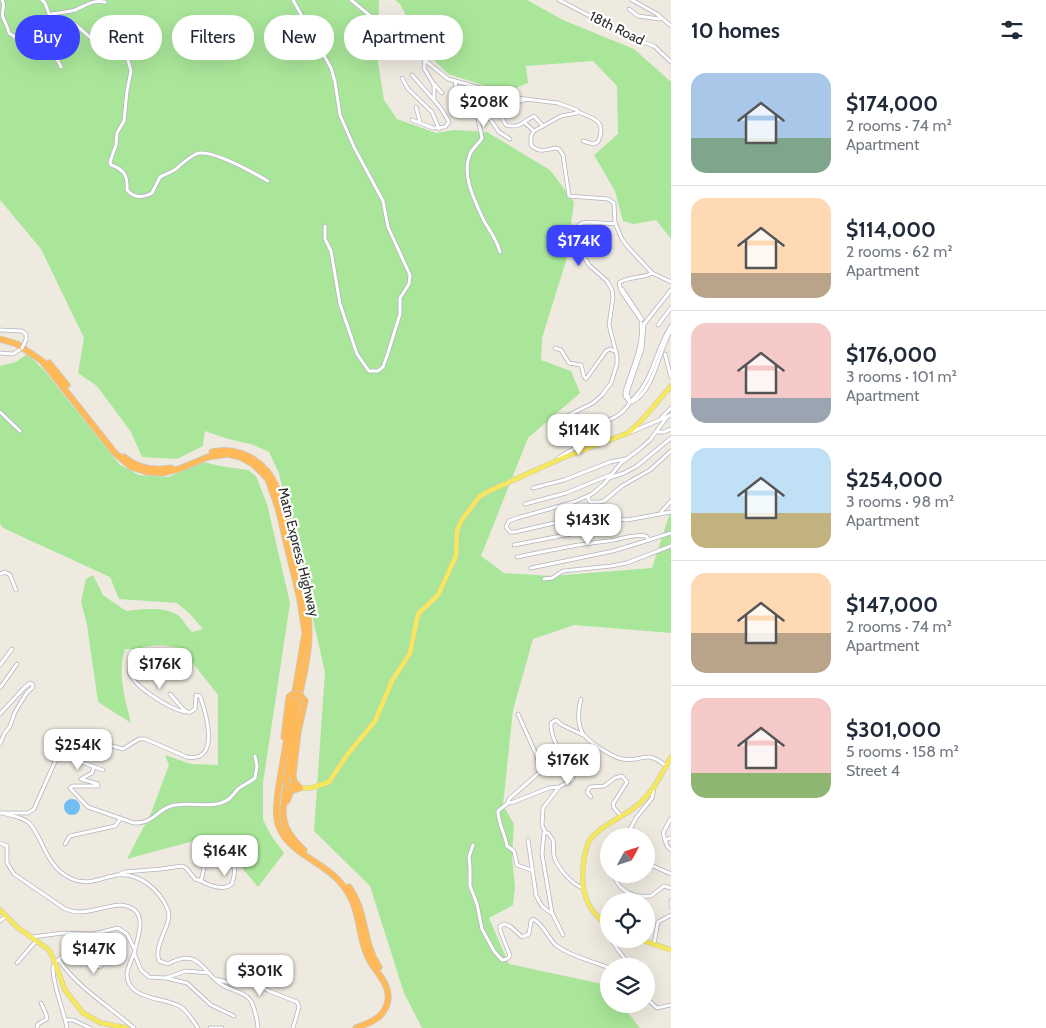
<!DOCTYPE html>
<meta charset="utf-8">
<style>
:root{--surface:#fff;--page:#f6f6f7;--text:#1f2937;--muted:#747a83;--line:#e0e1e3;--accent:#3b43ff}
body{margin:0;font-family:Cabin,sans-serif;background:var(--page);color:var(--text);height:100vh;display:flex;flex-direction:column;font-size:19px;white-space:nowrap}
*{box-sizing:border-box;margin:0}
p{font-size:16px;color:var(--muted)}
.icon{flex:none;width:28px;height:28px;fill:none;stroke:currentColor;stroke-width:2;stroke-linecap:round;stroke-linejoin:round}
.map{position:relative;flex:1;overflow:hidden}
.panel{display:flex;flex-direction:column;background:var(--surface);width:375px}
.panel>*{flex:none}
.hud{position:absolute;left:15px;top:15px;width:475px;height:45px;display:flex;gap:10px}
.needle{width:32px;rotate:50deg}
.tools{position:absolute;left:600px;top:828px;display:grid;gap:10px}
.tools a{display:grid;place-items:center;width:55px;height:55px;border-radius:50%;background:var(--surface);box-shadow:0 5px 20px #0002;font-size:25px}
.price{position:absolute;translate:-50% -42px;padding:0 11px;border-radius:10px;background:#fff;color:#222;font-size:16px;line-height:32px;filter:drop-shadow(0 1px 2px #0008)}
.price::after{content:'';position:absolute;left:50%;top:30px;width:15px;height:11px;margin-left:-8px;background:inherit;clip-path:polygon(0 0,100% 0,50% 100%)}
.price.active{background:var(--accent);color:#fff}
ul{padding:0;list-style:none}
li{display:flex;align-items:center;gap:15px;height:125px;padding:0 20px}
li+li{border-top:1px solid var(--line)}
li span{display:grid;place-items:center;flex:none;width:140px;height:100px;border-radius:15px;color:#555}
li>.icon{margin-inline-start:auto}
span .icon{width:60px;height:60px;fill:#fffc;stroke-width:1}
li b{font-size:21px}
h2{display:flex;justify-content:space-between;align-items:center;height:60px;padding:0 20px;font-size:21px}
.chip{padding:0 18px;border-radius:22px;background:var(--surface);box-shadow:0 5px 20px #0002;font-size:18px;line-height:45px}
.chip.active{background:var(--accent);color:#fff}
main{display:flex;flex:1;min-height:0}
.map>svg:first-child{display:block}
</style>
<main>
<div class="map">
<svg width="671" height="1028" viewBox="0 0 671 1028">
<rect width="100%" height="100%" fill="#eeeadf"/>
<!-- green -->
<g fill="#a9e69a">
<path d="M0 0H379L378 62 384 100 397 119 436 133 455 130 487 132 550 170 574 202 566 261 542 338 541 360 571 371 580 393 528 438 481 556 504 573 551 576 652 568 671 510V633L574 625 533 639 513 710 503 805 514 824 512 856 515 887 513 905 489 918 509 964 607 985 609 1004H621L640 1028H422L404 993 370 886 314 831 325 672 279 473 269 452 251 444 228 439 205 431 203 446 177 459 142 457 131 432 97 386 78 373 84 338 41 249 0 200Z"/>
<path d="M395 0H527L563 20 634 49 671 82V239L656 220 634 224 623 221 615 191 594 155 618 134 617 86 593 61 526 66 528 83 508 91 492 88 448 74 425 51 400 4Z"/>
<path d="M27 354 43 369 120 465 139 475 168 477 204 462 220 466 248 470 256 476 267 504 290 603 263 783V820L272 837 284 853 258 887 243 869 234 847 212 836 127 859 151 813 169 765 165 755 191 764 218 765V695L181 648C171 646 160 644 149 646 138 648 137 650 125 649 117 676 125 697 131 723L98 702 87 625 81 602 86 579 93 575 103 595 126 611C140 609 167 606 179 616 183 620 187 627 192 632L203 629 189 613 177 603 119 599 110 577 3 528 0 524V366L16 362Z"/>
</g>
<!-- water -->
<circle fill="#6fbdf3" cx="72" cy="807" r="8"/>
<g fill="none" stroke-linecap="round" stroke-linejoin="round">
<!-- minor casing -->
<g stroke="#b3b3c0" stroke-width="4.5">
<g id="minor">
<path d="M2 0C6 6 1 10 3 17 5 23 8 27 9 33L21 41 54 53 61 67"/>
<path d="M42 0 45 3 49 14 76 25 98 44 111 46 118 53 125 56 128 60 131 71 127 91 124 121 117 133 116 145 110 162 111 165C124 169 128 176 127 190 134 198 143 198 152 193L160 177C165 174 173 172 177 168 183 163 188 158 196 154 210 148 254 173 268 181"/>
<path d="M293 0 331 68 335 82 340 115 354 147 383 201 388 227 410 275 409 284 400 298V314L387 356 383 367 378 371H369L357 354 340 304 331 251 325 239V226"/>
<path d="M351 0 448 79 517 98 558 103 577 110V113L561 116 534 131 531 136V145C538 153 546 150 555 148L559 149 563 155 569 196 608 199 614 203 615 223 622 239 628 247 652 273 671 282"/>
<path d="M559 0 632 38 654 46 671 62"/>
<path d="M632 0 657 14 671 26"/>
<path d="M629 9 638 16 660 19"/>
<path d="M51 14C59 13 68 12 75 10 87 5 91 0 105 2"/>
<path d="M425 59 424 68 434 85V99"/>
<path d="M402 78 408 89 432 112 439 129"/>
<path d="M455 81 456 87 478 109 486 98 498 100"/>
<path d="M434 84 442 93"/>
<path d="M508 96 512 104 515 103 517 98"/>
<path d="M509 96 498 100 484 110 499 132 510 139"/>
<path d="M514 97C513 105 505 110 502 118L506 125C521 129 523 121 534 116L543 126"/>
<path d="M514 103 527 99"/>
<path d="M416 107 420 122"/>
<path d="M478 109 477 114 482 138C479 144 473 147 470 154 461 176 475 201 484 221 490 231 497 240 500 252"/>
<path d="M578 112C595 119 607 121 598 142L593 144 583 141"/>
<path d="M412 120 433 128 445 127 449 122 440 107 412 75"/>
<path d="M525 123 534 131"/>
<path d="M615 223C600 227 575 211 573 239L589 265 607 281 612 290 613 297 609 325 617 356V364L611 383 602 395 593 403 569 415 554 428V436L556 438C564 440 573 432 582 429 599 422 620 421 630 402"/>
<path d="M622 289 642 319"/>
<path d="M641 320 621 291 619 283C627 276 642 279 652 273"/>
<path d="M645 323 671 290"/>
<path d="M658 325 671 308"/>
<path d="M0 330 22 331 26 334V340"/>
<path d="M555 348 561 350 569 363 581 365 584 376 586 379 606 351 610 349 614 351"/>
<path d="M0 353 13 354 22 348"/>
<path d="M665 354 671 377"/>
<path d="M629 399 627 393 642 349 644 324"/>
<path d="M632 400C654 380 655 350 671 326"/>
<path d="M629 401 625 396V392C631 369 644 348 641 323"/>
<path d="M632 402C654 392 659 350 671 330"/>
<path d="M0 412 20 431"/>
<path d="M667 417 650 440 641 448 621 463 604 484 592 494 574 502 517 518 509 521 506 527 510 532H515L576 518 601 517 627 520 671 512"/>
<path d="M661 418 671 408"/>
<path d="M657 432H664L671 429"/>
<path d="M629 433 671 415"/>
<path d="M558 458C571 448 598 441 603 423"/>
<path d="M609 478 624 473 637 466 671 438"/>
<path d="M533 488 564 480 610 462 625 459"/>
<path d="M589 496 588 498 590 502H599L604 501 622 486 650 470 671 451"/>
<path d="M525 504 566 493 610 475"/>
<path d="M661 512 671 501"/>
<path d="M514 545 576 533 589 528 601 517"/>
<path d="M517 557C547 551 577 544 608 541 621 540 633 533 646 536L649 540 671 533"/>
<path d="M531 568 613 551 649 540"/>
<path d="M0 574 5 572 10 575 16 590"/>
<path d="M544 579 552 578 563 571 611 566 627 563 671 546"/>
<path d="M0 665 12 649"/>
<path d="M148 666 131 668 129 671C132 686 170 709 185 712"/>
<path d="M0 688 17 664"/>
<path d="M581 699C578 709 577 724 583 734 589 742 612 757 622 759 644 763 644 748 666 766"/>
<path d="M0 714 24 688 30 683 32 684"/>
<path d="M518 714 536 754 541 771 509 799 508 802 511 803 549 788 559 787 543 808 542 825 545 832"/>
<path d="M0 744 4 734 10 726 15 712 26 694 33 687 32 684"/>
<path d="M59 754 103 770"/>
<path d="M94 767 92 773 81 779 98 784V786H73L70 788 88 807 134 823C155 823 155 811 171 806 188 801 205 808 221 803 232 799 231 796 238 789 243 785 250 782 255 778L257 766 255 756"/>
<path d="M559 787 572 780 574 774C566 757 550 742 551 723L556 720 562 725 583 735"/>
<path d="M591 797 587 792 590 787 604 786 615 778 622 776 627 782 613 804 614 808 621 816"/>
<path d="M508 803 498 811C498 824 505 833 507 846L514 851 517 865 531 870"/>
<path d="M0 813H28L34 809 61 748 67 741 80 737 123 749 139 739H145L187 757C221 763 206 713 200 696L196 695 195 709 189 713 183 709 170 694"/>
<path d="M3 813C11 816 22 817 28 822 33 826 36 833 39 838 47 855 54 871 72 879 88 886 101 878 117 875 139 872 160 890 168 910 173 924 153 944 159 961L168 964C202 946 202 975 224 986 233 991 245 992 251 1001 255 1009 257 1019 258 1028"/>
<path d="M671 818 663 833 667 846 671 850"/>
<path d="M631 828 634 836"/>
<path d="M619 836 630 829 636 818 652 798 654 788"/>
<path d="M528 840 536 895C539 903 544 910 552 913L542 854 544 833H548L553 840C554 845 553 850 554 856 557 867 571 884 583 888"/>
<path d="M665 840 671 838"/>
<path d="M0 843 7 846V863L14 874 65 909C84 917 101 906 121 905 148 908 140 931 135 949"/>
<path d="M609 843V854"/>
<path d="M65 844 70 836 115 826 121 818"/>
<path d="M473 845 469 857 470 867V886L477 904 482 929 494 951 502 960 507 959 510 956 500 930V926L505 924 511 927 522 937 529 934 531 921 533 919C544 924 548 939 557 946 572 957 592 961 609 968"/>
<path d="M646 863 671 874"/>
<path d="M120 874 125 872 161 869 182 866 186 868 195 879 201 881 208 850 216 843C236 847 237 868 232 884 224 891 210 886 201 881"/>
<path d="M613 874C619 891 632 898 651 896L664 886 671 888"/>
<path d="M671 901V906"/>
<path d="M552 913 563 935"/>
<path d="M0 921 6 916"/>
<path d="M32 937 63 933 93 934 118 928 127 934 135 950C133 958 127 967 127 975 128 1001 166 997 181 1007 188 1012 193 1021 198 1028"/>
<path d="M612 939C615 950 625 955 628 966"/>
<path d="M654 944 658 922 671 915"/>
<path d="M134 953 141 970 149 977 166 978 186 971 209 973"/>
<path d="M59 960C78 988 109 1006 134 1028"/>
<path d="M17 963 36 941"/>
<path d="M166 978 187 983 211 1005 234 1016"/>
<path d="M216 979 233 984H256L269 991 297 1002 299 1007 293 1028"/>
<path d="M646 998 657 1008 671 1005"/>
<path d="M66 1020H73L90 1028"/>
<path d="M37 1028 38 1024 47 1019 46 1014 41 1003"/>
<path d="M67 1028C64 1011 52 983 53 967 54 962 59 959 63 956 66 954 70 952 74 952 84 953 90 965 100 967L105 962 114 942H120"/>
<path d="M210 1028H222"/>
</g>
</g>
<!-- major casing -->
<g stroke="#c8c8c8" stroke-width="5.5">
<g id="major">
<path d="M300 788H311L329 782 347 755 375 721 392 681 410 653 418 614 438 595 456 556 457 531 461 521 479 497 487 492 565 457 628 433 641 421 671 386"/>
<path d="M0 910 17 927 49 950 53 958 65 990 83 1013 101 1023 127 1028"/>
<path d="M609 927C584 908 580 889 584 859 586 850 587 841 594 835 608 821 628 815 641 802 655 789 662 773 671 757"/>
<path d="M638 939 671 950"/>
</g>
</g>
<!-- highway casing -->
<g stroke="#c8c8c8" stroke-width="7">
<g id="highway">
<path d="M0 339 17 344 42 361 115 453 131 467 147 472 162 473 179 469 208 457 228 454 240 457 253 464 268 479 278 508 300 600 305 633 279 785C277 801 273 818 282 833 295 855 324 863 340 882 364 909 355 935 371 963 378 974 390 985 388 1000 385 1018 371 1022 356 1028"/>
<path d="M49 363 67 385"/>
<path d="M212 452C232 447 253 455 267 471 283 490 287 529 293 553 299 580 310 607 309 635 309 661 300 688 296 713 291 746 287 779 283 811 283 828 292 839 304 850"/>
<path d="M124 457C137 468 154 471 171 468"/>
<path d="M284 737 289 697"/>
<path d="M287 801 291 791 300 788 294 781 293 775 298 732 305 701"/>
<path d="M349 887C367 912 362 942 379 967"/>
</g>
</g>
<!-- minor -->
<use href="#minor" stroke="#fff" stroke-width="3"/>
<!-- major -->
<use href="#major" stroke="#f6e85c" stroke-width="4.5"/>
<!-- highway -->
<use href="#highway" stroke="#ffb959" stroke-width="5.5"/>
<!-- minor-bridge casing -->
<g stroke="#b3b3c0" stroke-width="4.5" stroke-linecap="butt">
<path id="minor-bridge" d="M22 348 26 340"/>
</g>
<!-- highway-bridge casing -->
<g stroke="#c8c8c8" stroke-width="7" stroke-linecap="butt">
<g id="highway-bridge">
<path d="M289 697 293 694H299L305 701"/>
<path d="M285 779 288 785 293 787"/>
</g>
</g>
<!-- minor-bridge -->
<use href="#minor-bridge" stroke="#fff" stroke-width="3"/>
<!-- highway-bridge -->
<use href="#highway-bridge" stroke="#ffb959" stroke-width="5.5"/>
</g>
<g text-anchor="middle" stroke-width="4.5" stroke-linejoin="round" paint-order="stroke">
<!-- street labels -->
<g font-size="14" fill="#2d2d2d" stroke="#fff">
<text transform="translate(617 28) rotate(26)" y="5">18th Road</text>
<text transform="translate(299 552) rotate(76)" y="5">Matn Express Highway</text>
</g>
</g>
</svg>
<div class="tools">
<a><svg class="needle" viewBox="-14 -14 28 28"><path d="M0-13l5 13h-10z" fill="#e53935"/><path d="M0 13l5-13h-10z" fill="#747a83"/></svg></a>
<a><svg class="icon" aria-label="locate" viewBox="0 0 24 24"><circle cx="12" cy="12" r="6"/><path d="M12 2v4M12 18v4M2 12h4M18 12h4"/></svg></a>
<a><svg class="icon" aria-label="layers" viewBox="0 0 24 24"><path d="M12 4l9 5-9 5-9-5zM3 14l9 5 9-5"/></svg></a>
</div>
<b class="price" style="left:484px;top:128px">$208K</b>
<b class="price active" style="left:579px;top:267px">$174K</b>
<b class="price" style="left:579px;top:456px">$114K</b>
<b class="price" style="left:588px;top:546px">$143K</b>
<b class="price" style="left:160px;top:690px">$176K</b>
<b class="price" style="left:78px;top:771px">$254K</b>
<b class="price" style="left:568px;top:786px">$176K</b>
<b class="price" style="left:225px;top:877px">$164K</b>
<b class="price" style="left:94px;top:975px">$147K</b>
<b class="price" style="left:260px;top:997px">$301K</b>
<div class="hud">
<a class="chip active">Buy</a>
<a class="chip">Rent</a>
<a class="chip">Filters</a>
<a class="chip">New</a>
<a class="chip">Apartment</a>
</div>
</div>
<section class="panel">
<h2>10 homes<svg class="icon" aria-label="filters" viewBox="0 0 24 24"><path d="M4 7h16M4 17h16"/><circle cx="9" cy="7" r="2"/><circle cx="15" cy="17" r="2"/></svg></h2>
<ul>
<li><span style="background:linear-gradient(#a9c7e8 65%,#7fa58c 0)"><svg class="icon" aria-label="home" viewBox="0 0 24 24"><path d="M3 11l9-7 9 7M6 9v11h12V9"/></svg></span><div><b>$174,000</b><p>2 rooms · 74 m²</p><p>Apartment</p></div></li>
<li><span style="background:linear-gradient(#ffd9b3 75%,#b9a48a 0)"><svg class="icon" aria-label="home" viewBox="0 0 24 24"><path d="M3 11l9-7 9 7M6 9v11h12V9"/></svg></span><div><b>$114,000</b><p>2 rooms · 62 m²</p><p>Apartment</p></div></li>
<li><span style="background:linear-gradient(#f6c9c9 75%,#9aa5b1 0)"><svg class="icon" aria-label="home" viewBox="0 0 24 24"><path d="M3 11l9-7 9 7M6 9v11h12V9"/></svg></span><div><b>$176,000</b><p>3 rooms · 101 m²</p><p>Apartment</p></div></li>
<li><span style="background:linear-gradient(#bfe0f5 65%,#c2b280 0)"><svg class="icon" aria-label="home" viewBox="0 0 24 24"><path d="M3 11l9-7 9 7M6 9v11h12V9"/></svg></span><div><b>$254,000</b><p>3 rooms · 98 m²</p><p>Apartment</p></div></li>
<li><span style="background:linear-gradient(#ffd9b3 60%,#b9a48a 0)"><svg class="icon" aria-label="home" viewBox="0 0 24 24"><path d="M3 11l9-7 9 7M6 9v11h12V9"/></svg></span><div><b>$147,000</b><p>2 rooms · 74 m²</p><p>Apartment</p></div></li>
<li><span style="background:linear-gradient(#f6c9c9 75%,#8fb573 0)"><svg class="icon" aria-label="home" viewBox="0 0 24 24"><path d="M3 11l9-7 9 7M6 9v11h12V9"/></svg></span><div><b>$301,000</b><p>5 rooms · 158 m²</p><p>Street 4</p></div></li>
</ul>
</section>
</main>
